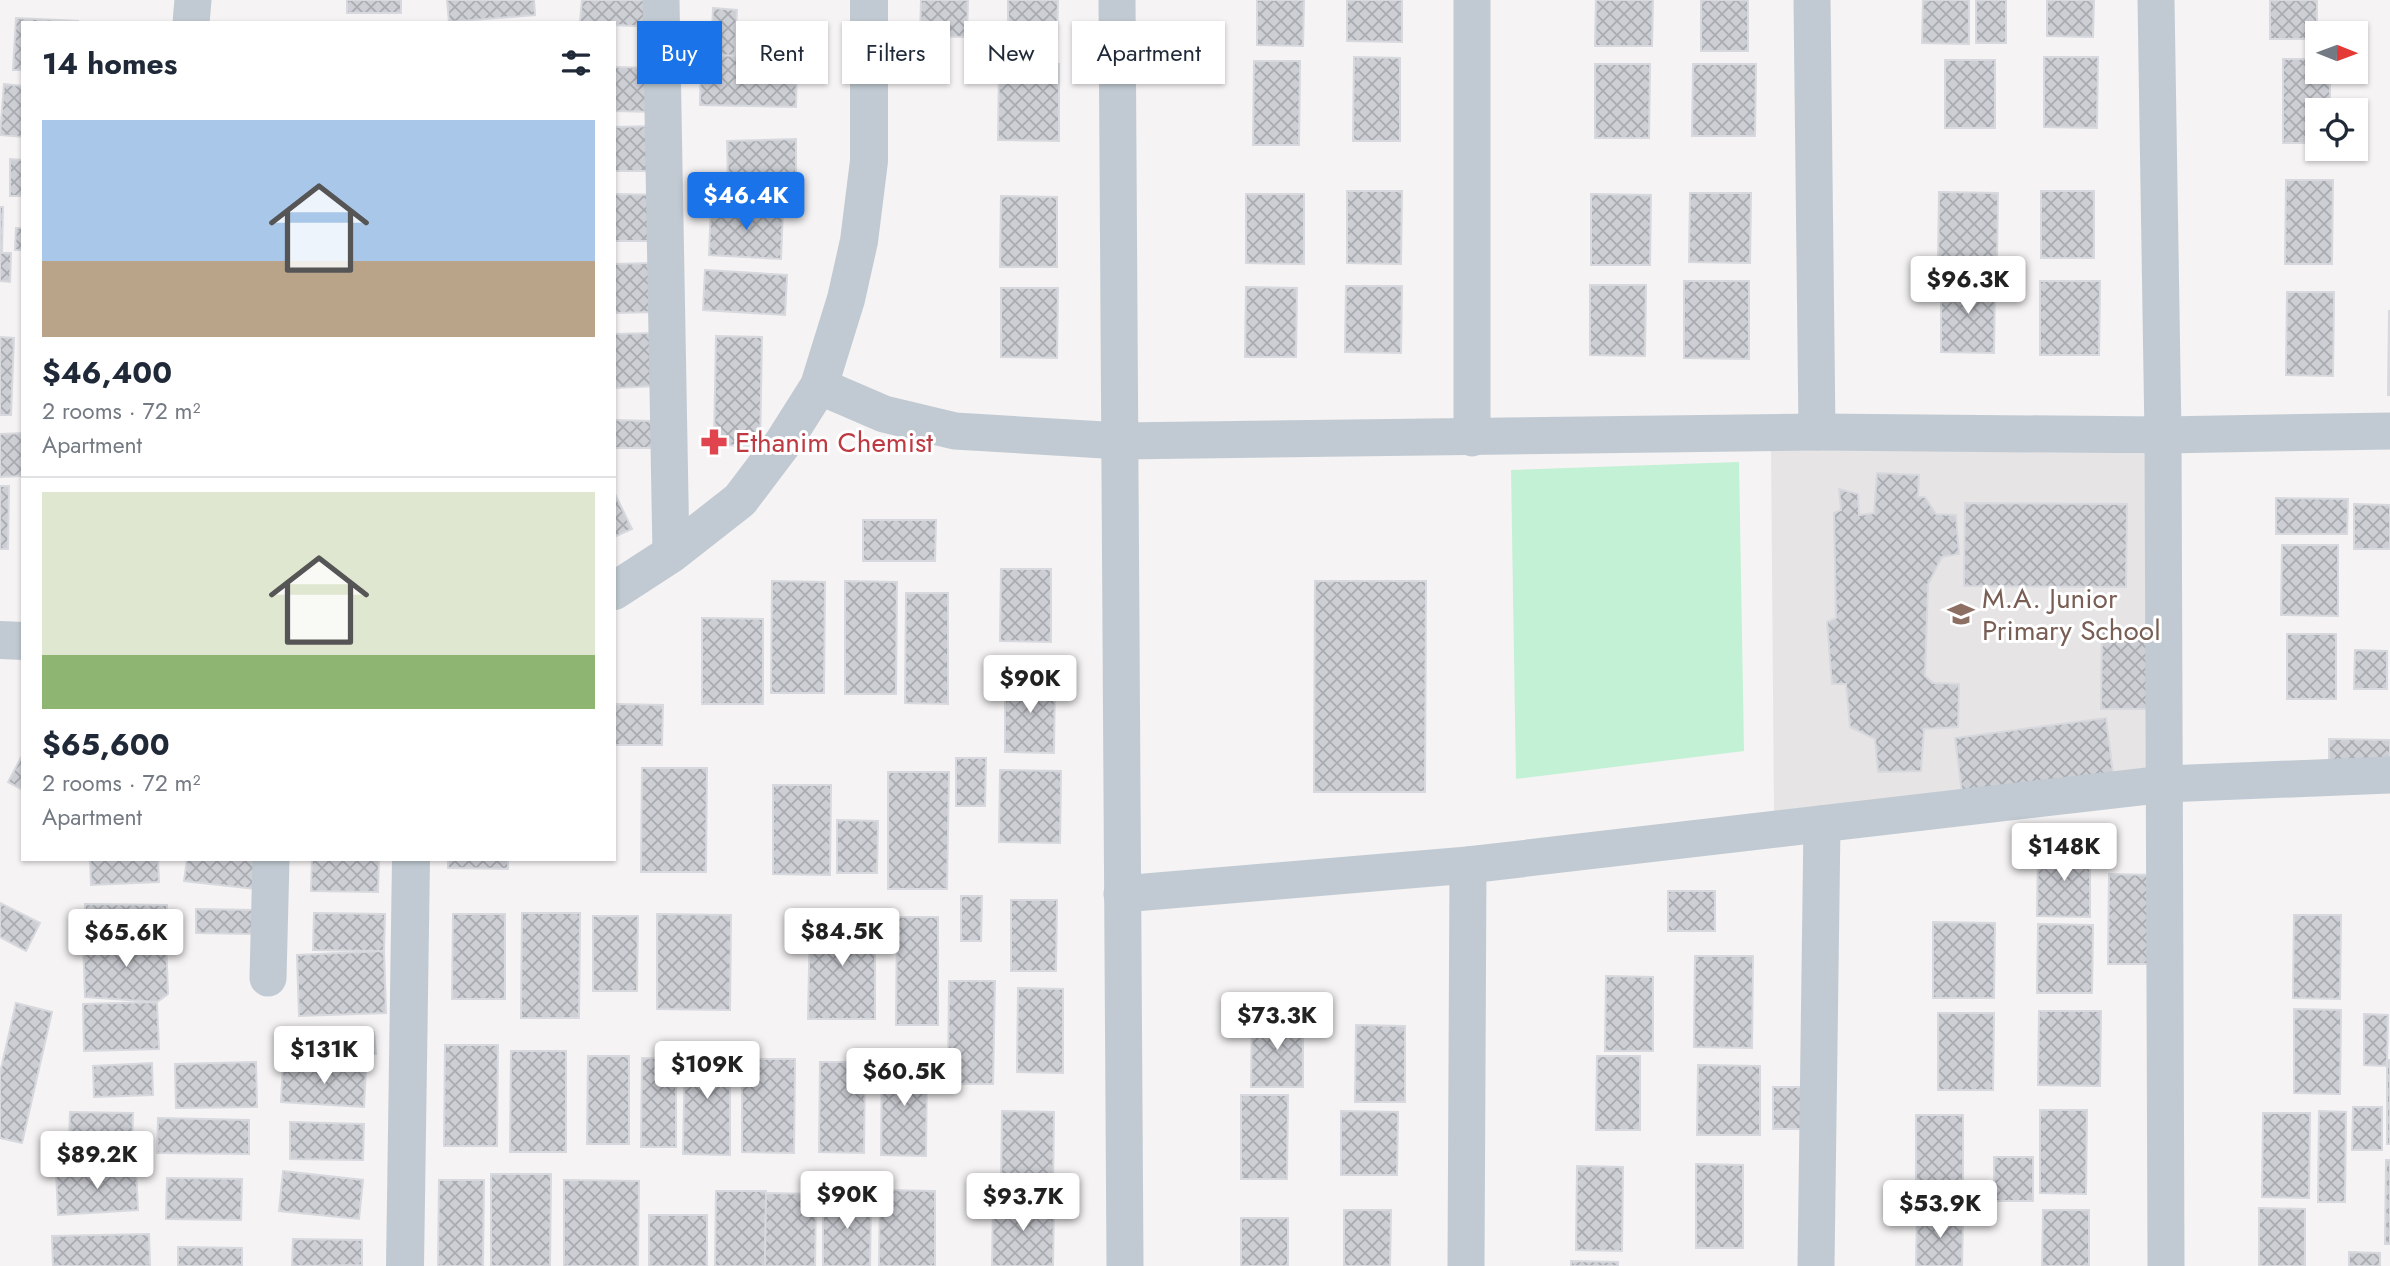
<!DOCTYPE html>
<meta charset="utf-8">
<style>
:root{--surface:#fff;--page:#f6f6f7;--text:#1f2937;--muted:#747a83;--line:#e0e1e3;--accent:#1a73e8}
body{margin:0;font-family:Jost,sans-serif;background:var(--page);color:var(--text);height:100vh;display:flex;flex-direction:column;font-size:26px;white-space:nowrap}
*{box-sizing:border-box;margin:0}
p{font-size:23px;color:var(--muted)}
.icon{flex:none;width:38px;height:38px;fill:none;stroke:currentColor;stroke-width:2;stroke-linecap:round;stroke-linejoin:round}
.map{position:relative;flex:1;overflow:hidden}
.side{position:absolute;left:21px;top:21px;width:595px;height:840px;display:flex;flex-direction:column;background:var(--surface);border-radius:0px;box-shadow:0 2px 5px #0004}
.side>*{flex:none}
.guide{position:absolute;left:637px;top:21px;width:665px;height:63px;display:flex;gap:14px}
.needle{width:46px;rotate:91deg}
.buttons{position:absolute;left:2305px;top:21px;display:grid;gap:14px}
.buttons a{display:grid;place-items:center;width:63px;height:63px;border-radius:0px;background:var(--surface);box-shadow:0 2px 5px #0004;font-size:35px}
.price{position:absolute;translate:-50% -60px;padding:0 16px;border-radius:7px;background:#fff;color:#222;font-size:23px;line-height:46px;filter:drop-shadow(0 2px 4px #0008)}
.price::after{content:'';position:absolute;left:50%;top:42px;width:21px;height:16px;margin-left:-10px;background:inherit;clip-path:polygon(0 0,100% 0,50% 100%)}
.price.current{background:var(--accent);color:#fff}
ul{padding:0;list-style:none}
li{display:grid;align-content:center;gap:14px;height:371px;padding:0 21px}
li+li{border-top:2px solid var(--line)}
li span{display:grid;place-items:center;height:217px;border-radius:0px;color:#555}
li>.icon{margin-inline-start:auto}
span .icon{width:126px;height:126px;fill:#fffc;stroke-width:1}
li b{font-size:30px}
h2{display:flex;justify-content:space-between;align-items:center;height:84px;padding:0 21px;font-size:30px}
.pill{padding:0 24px;border-radius:0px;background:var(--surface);box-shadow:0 2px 5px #0004;font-size:24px;line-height:63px}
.pill.current{background:var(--accent);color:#fff}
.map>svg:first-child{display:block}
</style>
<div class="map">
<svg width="2390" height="1266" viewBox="0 0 2390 1266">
<defs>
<pattern id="building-cross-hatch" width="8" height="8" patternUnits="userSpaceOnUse" patternTransform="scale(1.75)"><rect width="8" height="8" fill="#cdcfd5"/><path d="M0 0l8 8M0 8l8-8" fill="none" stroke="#a8abb0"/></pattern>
</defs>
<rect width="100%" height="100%" fill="#f5f3f3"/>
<!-- education -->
<path fill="#e6e4e5" d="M1771 443 2148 454 2153 774 1774 814Z"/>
<!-- grass -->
<path fill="#c3f1d5" d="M1739 462 1744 751 1516 779 1511 470Z"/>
<!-- building -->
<g fill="url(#building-cross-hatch)" stroke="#d7d9de" stroke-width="2">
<rect x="347" y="0" width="54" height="13"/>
<path d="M447 0H534L535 15 449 22Z"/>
<path d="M582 0H654L653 27 614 25V23L580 22Z"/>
<path d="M921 0H968L967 37 920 36Z"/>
<path d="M1008 0H1058L1057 45H1008Z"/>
<path d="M1257 0H1304L1303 46 1257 45Z"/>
<path d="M1347 0H1402V42L1347 41Z"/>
<path d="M1596 0H1653L1652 46H1595Z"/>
<rect x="1701" y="0" width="47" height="51"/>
<path d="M1923 0H1969V44L1922 43Z"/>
<rect x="1976" y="0" width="30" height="43"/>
<path d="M2047 0H2094L2093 37 2047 36Z"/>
<rect x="2270" y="0" width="47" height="39"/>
<path d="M713 8 737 10 735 56 711 55Z"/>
<path d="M16 18 78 21V23H23V70H13Z"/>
<path d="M701 55 797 57 796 107 700 105Z"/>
<path d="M1354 57 1400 58V141H1353Z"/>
<path d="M2044 57H2098L2097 128 2044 127Z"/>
<path d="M2283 59H2317V72H2330V110H2317V143H2283Z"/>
<rect x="1945" y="60" width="50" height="68"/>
<path d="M1254 61H1300L1299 145H1253Z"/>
<path d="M999 63 1059 64V141L998 140Z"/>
<path d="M1595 64H1650L1649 138H1595Z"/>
<path d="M1693 64H1756L1755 136H1692Z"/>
<path d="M614 67 655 68V112L614 111Z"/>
<path d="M4 84 23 86V137L0 135Z"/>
<path d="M655 126 657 171H614V127Z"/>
<path d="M796 139V180L728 182 727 141Z"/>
<path d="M10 159 23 160V196H10Z"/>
<path d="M2286 180H2333L2332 264H2285Z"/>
<path d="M1347 191H1402L1401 264 1347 263Z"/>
<rect x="2041" y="191" width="53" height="67"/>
<path d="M1939 192 1998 193 1997 262 1938 261Z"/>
<path d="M1690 193H1751L1750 263 1689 262Z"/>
<path d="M614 194 661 195 660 241H614Z"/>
<path d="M1246 194H1304V264L1246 263Z"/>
<path d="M1591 194 1651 195 1650 265H1591Z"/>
<path d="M1001 196 1057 197V267H1000Z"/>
<path d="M711 205 783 209 781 259 709 255Z"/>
<path d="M0 207H3L2 253H11L10 282 0 281Z"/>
<path d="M16 228H23V250H15Z"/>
<path d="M655 263 656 312 614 313V264Z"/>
<path d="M705 270 787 275 785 315 703 310Z"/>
<path d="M1941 280 1995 281 1994 353 1941 352Z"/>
<path d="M1684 281H1749V359L1684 358Z"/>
<path d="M2040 281H2100L2099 355H2040Z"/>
<path d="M1590 285H1646L1645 356 1590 355Z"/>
<path d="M1346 286H1402L1401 353 1345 352Z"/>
<path d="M1246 287 1297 288 1296 357H1245Z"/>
<path d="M1001 288H1058L1057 358 1001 357Z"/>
<path d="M2287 292H2334L2333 376 2286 375Z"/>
<path d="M2389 311H2390V395H2388Z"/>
<path d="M654 333 656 386 614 388V334Z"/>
<path d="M716 336 762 337 760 446 714 445Z"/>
<path d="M0 337 14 338 11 415H0Z"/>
<path d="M614 420 652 421V448H614Z"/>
<path d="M23 433V476L0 477V434Z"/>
<path d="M1877 473 1919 475 1918 497H1925L1936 514 1956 515 1959 554 1942 557 1928 584 1925 676 1933 683 1959 684 1958 727 1924 729 1921 771 1878 772 1875 739 1850 727 1846 684H1832L1827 622 1836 618 1834 513 1841 510 1839 489 1858 494 1859 515 1874 513Z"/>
<path d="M0 486H9L8 549H0Z"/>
<path d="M614 492 632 529 614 537Z"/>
<path d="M2276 498 2348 499 2347 534H2276Z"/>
<path d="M1965 503 2127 504 2126 587 1964 586Z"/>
<path d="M2354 504 2390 505V549H2354Z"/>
<path d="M863 520H936L935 561H863Z"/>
<path d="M2282 545H2338V616L2281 615Z"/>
<path d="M1001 569H1051V642L1000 641Z"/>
<path d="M772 581 825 582 824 693H771Z"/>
<path d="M845 581 897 582 896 694H845Z"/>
<path d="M1315 581H1426L1425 792H1314Z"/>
<path d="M906 593H948V704L905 703Z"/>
<path d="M702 618 763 619V704H702Z"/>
<path d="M2102 630 2152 631 2151 709H2101Z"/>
<rect x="2287" y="634" width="49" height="65"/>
<path d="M2355 650 2387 651V689H2354Z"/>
<path d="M1005 678H1055L1054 753 1005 752Z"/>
<path d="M614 704 663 705 662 745H614Z"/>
<path d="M2106 718 2113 773 1962 793 1955 738Z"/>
<path d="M2329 739 2390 740V768H2329Z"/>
<path d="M23 754V790L8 782Z"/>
<path d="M956 758H986L985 806H956Z"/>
<path d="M642 768H707L706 872H641Z"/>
<path d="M1000 770 1061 771 1060 843 999 842Z"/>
<path d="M888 772H949L947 889H888Z"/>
<path d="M773 785H831L830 875 773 874Z"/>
<path d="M837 820 878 821 877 873H837Z"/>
<path d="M2038 849 2090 850V917L2037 916Z"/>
<path d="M90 859H158L159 882 91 885Z"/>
<path d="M187 859H258L255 889 184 881Z"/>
<path d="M312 859H379L378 892 311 891Z"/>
<path d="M448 859H508V869L448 868Z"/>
<path d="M2109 874 2157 875 2156 964H2108Z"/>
<rect x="1668" y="891" width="47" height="40"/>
<path d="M961 896H982L981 941H961Z"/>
<path d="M1011 900H1057L1056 971H1011Z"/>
<path d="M0 903 40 923 26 951 0 937Z"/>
<path d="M85 904 167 905 166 938 85 936Z"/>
<path d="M196 909 254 910 253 934 196 933Z"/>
<path d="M314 913 385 914 384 951 313 950Z"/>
<path d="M522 913H580L579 1018H521Z"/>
<path d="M453 914H505V999H452Z"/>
<path d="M657 914 731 915 730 1010 657 1009Z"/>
<path d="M2294 915H2341L2340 999 2293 998Z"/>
<path d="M593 916H638L637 991H593Z"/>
<path d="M810 916H875V1019H808Z"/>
<path d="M897 917H938V1025H896Z"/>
<path d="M1933 922 1995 923 1994 998H1933Z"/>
<path d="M2038 924 2093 925 2092 993H2037Z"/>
<path d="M166 938 168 994 157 1002 85 997 83 941Z"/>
<path d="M384 951 386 1013 299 1016 297 955Z"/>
<path d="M1695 956H1753L1752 1048 1694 1047Z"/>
<path d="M1606 976 1653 977V1051H1605Z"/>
<path d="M949 981H995L993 1084H948Z"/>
<path d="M1018 988 1063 989V1073L1017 1072Z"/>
<path d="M157 1002 159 1049 84 1051 83 1004Z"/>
<path d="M16 1003 52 1012 22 1143 0 1138V1073Z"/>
<path d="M2294 1009 2341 1010 2340 1094 2294 1093Z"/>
<path d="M2039 1011H2101L2100 1086 2038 1085Z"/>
<path d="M1938 1013H1994L1993 1090H1938Z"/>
<path d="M2364 1014 2388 1015 2387 1066 2364 1065Z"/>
<path d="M1252 1016H1303V1087H1251Z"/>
<path d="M1356 1025 1405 1026V1102H1355Z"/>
<path d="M374 1032 376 1054 302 1058 301 1036Z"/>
<path d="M445 1045H498L497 1146H444Z"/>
<path d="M685 1047 730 1048V1155L683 1154Z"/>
<path d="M511 1051H566V1152H510Z"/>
<path d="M588 1056H629V1144H587Z"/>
<path d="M1597 1056H1640V1130H1596Z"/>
<path d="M642 1058 676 1059V1147H641Z"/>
<path d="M742 1059H795L794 1153 742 1152Z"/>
<rect x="2387" y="1060" width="3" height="84"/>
<path d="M882 1061H927L926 1156 881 1155Z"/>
<path d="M256 1062 257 1107 176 1108 175 1064Z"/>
<path d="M820 1062H865L864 1153 819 1152Z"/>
<path d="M152 1063 153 1095 94 1097 93 1066Z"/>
<path d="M283 1064 366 1069 364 1107 281 1102Z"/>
<path d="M1698 1065 1760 1066V1135H1697Z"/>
<rect x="1773" y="1087" width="36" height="42"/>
<path d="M1241 1095H1288L1287 1179H1241Z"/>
<path d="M2353 1107H2382V1150H2352Z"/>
<path d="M2040 1110H2087L2086 1194 2040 1193Z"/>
<path d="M1002 1111 1054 1112 1053 1184H1001Z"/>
<path d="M1341 1111 1398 1112 1397 1175H1341Z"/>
<path d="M2319 1111 2346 1112 2345 1202H2318Z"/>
<path d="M70 1112 133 1113 132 1144 69 1143Z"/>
<path d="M2263 1113H2310L2309 1198 2262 1197Z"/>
<rect x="1916" y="1115" width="47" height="84"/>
<path d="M158 1118 249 1120V1154L157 1153Z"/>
<path d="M290 1122 364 1124 363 1160 290 1159Z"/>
<rect x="1994" y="1157" width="39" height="44"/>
<path d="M2386 1160H2390V1244H2385Z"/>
<path d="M1696 1164 1743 1165V1248H1696Z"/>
<path d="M1577 1166 1623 1167 1622 1251 1576 1250Z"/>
<path d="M136 1168 138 1210 58 1215 56 1172Z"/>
<path d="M283 1171 363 1180 359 1219 279 1211Z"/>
<path d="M491 1174H551L550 1266H491Z"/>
<path d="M167 1178 242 1179 241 1220 166 1219Z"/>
<path d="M439 1180H484L483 1266H438Z"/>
<path d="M564 1180 639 1181 638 1266H564Z"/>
<path d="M880 1190 935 1191V1266H879Z"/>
<path d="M716 1191H766L765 1266H715Z"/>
<path d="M766 1193 816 1194 815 1266H765Z"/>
<path d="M823 1197H871L870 1266H823Z"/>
<path d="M993 1200H1054L1053 1266H992Z"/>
<path d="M2259 1208 2305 1209V1266H2259Z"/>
<path d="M1344 1210H1391L1390 1266H1344Z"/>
<path d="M2043 1210H2089V1266H2042Z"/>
<rect x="649" y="1215" width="58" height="51"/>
<path d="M1917 1215H1963L1962 1266H1916Z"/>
<rect x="1241" y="1218" width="47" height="48"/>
<path d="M149 1234 150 1266H53L52 1236Z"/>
<path d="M293 1239 362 1240V1265L292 1266Z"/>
<path d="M178 1247 242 1248V1266H178Z"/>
<path d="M2349 1252 2380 1253V1266H2349Z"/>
<path d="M1571 1261 1618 1262V1266H1571Z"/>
</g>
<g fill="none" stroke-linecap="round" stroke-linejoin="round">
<!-- minor -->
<g stroke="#c1cad2" stroke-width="37">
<path d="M661 0 671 554"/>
<path d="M1117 0 1125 1266"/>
<path d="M1812 0 1817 432"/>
<path d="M2156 0 2163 435 2166 1266"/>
<path d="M191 23 193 0"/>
<path d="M819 386 884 414 955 431 1121 441 1817 432 2163 435 2390 431"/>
<path d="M1472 438V0"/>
<path d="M1122 894 1468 865 2165 784 2390 775"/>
<path d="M268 978 271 859"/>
<path d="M1466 1266 1468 865"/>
<path d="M1816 1266 1822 824"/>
</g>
<!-- tertiary -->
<g stroke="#c1cad2" stroke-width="38">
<path d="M614 591 671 554 740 500 783 443 819 386 846 299 859 241 869 161V0"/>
<path d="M0 640 23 641"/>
<path d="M405 1266 411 859"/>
</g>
</g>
<!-- icons -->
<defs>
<g id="pharmacy-bare" transform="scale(2.1)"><path d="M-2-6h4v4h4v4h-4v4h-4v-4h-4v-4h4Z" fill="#e0444e" stroke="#fff" stroke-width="2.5" paint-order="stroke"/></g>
<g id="school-bare" transform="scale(2.1)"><path d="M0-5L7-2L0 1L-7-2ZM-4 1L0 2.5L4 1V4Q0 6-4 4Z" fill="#8d6e63" stroke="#fff" stroke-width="2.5" paint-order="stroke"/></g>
</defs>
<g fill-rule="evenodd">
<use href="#pharmacy-bare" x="714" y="442"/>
<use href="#school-bare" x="1961" y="614"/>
</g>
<g text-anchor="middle" stroke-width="6" stroke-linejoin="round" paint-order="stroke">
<!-- health labels -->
<g font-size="28" fill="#be3a42" stroke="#fff" text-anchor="start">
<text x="735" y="452">Ethanim Chemist</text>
</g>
<!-- education labels -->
<g font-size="28" fill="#785e54" stroke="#fff" text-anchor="start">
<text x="1982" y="608">M.A. Junior<tspan x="1982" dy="32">Primary School</tspan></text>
</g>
</g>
</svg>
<div class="buttons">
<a><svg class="needle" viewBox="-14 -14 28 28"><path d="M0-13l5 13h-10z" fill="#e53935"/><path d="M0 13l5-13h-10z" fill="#747a83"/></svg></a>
<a><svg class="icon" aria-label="locate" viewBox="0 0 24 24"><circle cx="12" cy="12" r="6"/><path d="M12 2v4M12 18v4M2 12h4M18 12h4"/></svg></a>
</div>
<b class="price current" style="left:746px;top:232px">$46.4K</b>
<b class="price" style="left:1968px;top:316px">$96.3K</b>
<b class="price" style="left:1030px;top:715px">$90K</b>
<b class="price" style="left:2064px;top:883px">$148K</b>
<b class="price" style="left:842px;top:968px">$84.5K</b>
<b class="price" style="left:126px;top:969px">$65.6K</b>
<b class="price" style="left:1277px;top:1052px">$73.3K</b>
<b class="price" style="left:324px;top:1086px">$131K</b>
<b class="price" style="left:707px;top:1101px">$109K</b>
<b class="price" style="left:904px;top:1108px">$60.5K</b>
<b class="price" style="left:97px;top:1191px">$89.2K</b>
<b class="price" style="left:847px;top:1231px">$90K</b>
<b class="price" style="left:1023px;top:1233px">$93.7K</b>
<b class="price" style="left:1940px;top:1240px">$53.9K</b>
<div class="guide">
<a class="pill current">Buy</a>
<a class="pill">Rent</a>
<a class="pill">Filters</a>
<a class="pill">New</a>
<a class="pill">Apartment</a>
</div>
<section class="side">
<h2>14 homes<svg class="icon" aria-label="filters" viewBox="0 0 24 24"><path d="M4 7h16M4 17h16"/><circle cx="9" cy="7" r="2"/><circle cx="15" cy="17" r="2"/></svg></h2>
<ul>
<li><span style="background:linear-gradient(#a9c7e8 65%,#b9a48a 0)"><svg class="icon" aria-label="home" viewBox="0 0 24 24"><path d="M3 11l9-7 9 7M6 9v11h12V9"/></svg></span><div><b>$46,400</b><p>2 rooms · 72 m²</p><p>Apartment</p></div></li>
<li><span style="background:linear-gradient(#dfe7d0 75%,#8fb573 0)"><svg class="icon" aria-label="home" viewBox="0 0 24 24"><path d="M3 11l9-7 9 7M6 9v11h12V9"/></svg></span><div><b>$65,600</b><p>2 rooms · 72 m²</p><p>Apartment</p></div></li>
</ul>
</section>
</div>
